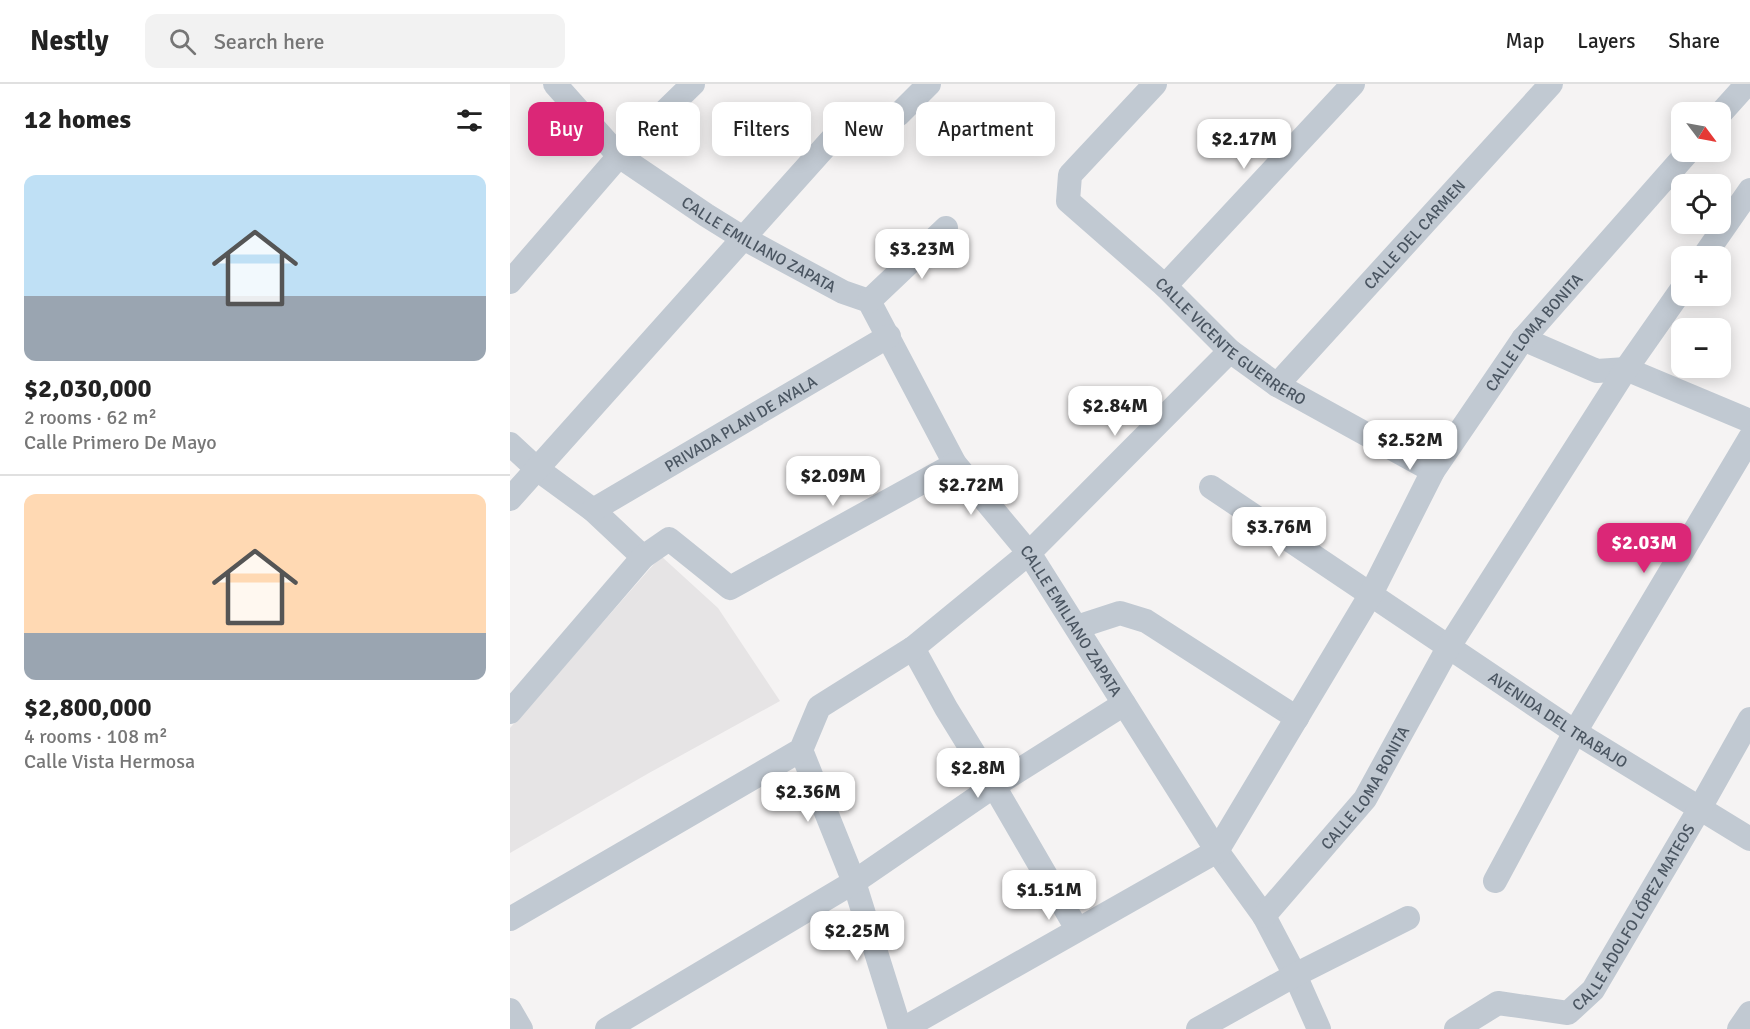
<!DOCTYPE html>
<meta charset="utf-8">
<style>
:root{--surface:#fff;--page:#f2f2f2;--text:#222;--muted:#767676;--line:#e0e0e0;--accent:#db2777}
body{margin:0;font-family:Signika,sans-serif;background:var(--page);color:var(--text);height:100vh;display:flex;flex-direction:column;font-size:22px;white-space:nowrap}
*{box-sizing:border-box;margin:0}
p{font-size:20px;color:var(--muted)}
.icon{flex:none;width:33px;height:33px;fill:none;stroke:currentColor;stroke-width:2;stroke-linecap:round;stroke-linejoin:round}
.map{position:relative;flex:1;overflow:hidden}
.details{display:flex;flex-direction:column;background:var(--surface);width:510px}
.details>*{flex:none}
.guide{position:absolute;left:18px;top:18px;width:570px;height:54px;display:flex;gap:12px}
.needle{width:39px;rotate:122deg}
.buttons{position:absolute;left:1161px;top:18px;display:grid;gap:12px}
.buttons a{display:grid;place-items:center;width:60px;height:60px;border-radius:12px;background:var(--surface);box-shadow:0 3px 15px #0003;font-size:30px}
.price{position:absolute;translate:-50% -51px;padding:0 14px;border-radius:12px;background:#fff;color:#222;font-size:20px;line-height:39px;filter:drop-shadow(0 2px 3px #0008)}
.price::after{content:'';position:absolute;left:50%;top:36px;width:18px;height:14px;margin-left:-9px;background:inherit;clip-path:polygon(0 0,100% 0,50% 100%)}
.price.selected{background:var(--accent);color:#fff}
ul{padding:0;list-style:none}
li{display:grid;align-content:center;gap:12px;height:318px;padding:0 24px}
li+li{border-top:2px solid var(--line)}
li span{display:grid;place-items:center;height:186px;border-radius:12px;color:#555}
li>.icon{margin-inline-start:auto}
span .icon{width:108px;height:108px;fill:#fffc;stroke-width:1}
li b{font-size:26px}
h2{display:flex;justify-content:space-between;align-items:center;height:72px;padding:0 24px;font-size:26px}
.chip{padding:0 21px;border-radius:12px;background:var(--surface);box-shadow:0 3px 15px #0003;font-size:21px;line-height:54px}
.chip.selected{background:var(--accent);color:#fff}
header{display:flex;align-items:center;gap:36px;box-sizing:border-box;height:84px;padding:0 30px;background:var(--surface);border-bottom:2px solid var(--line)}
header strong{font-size:28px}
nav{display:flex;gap:33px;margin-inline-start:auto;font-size:21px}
.search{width:420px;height:54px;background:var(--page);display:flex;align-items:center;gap:15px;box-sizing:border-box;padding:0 21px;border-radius:12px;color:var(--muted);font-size:22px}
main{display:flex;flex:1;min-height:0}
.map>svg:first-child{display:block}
</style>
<header>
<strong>Nestly</strong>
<div class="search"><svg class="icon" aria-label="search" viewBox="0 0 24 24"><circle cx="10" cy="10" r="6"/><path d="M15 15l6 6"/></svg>Search here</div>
<nav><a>Map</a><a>Layers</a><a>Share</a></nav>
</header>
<main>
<section class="details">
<h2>12 homes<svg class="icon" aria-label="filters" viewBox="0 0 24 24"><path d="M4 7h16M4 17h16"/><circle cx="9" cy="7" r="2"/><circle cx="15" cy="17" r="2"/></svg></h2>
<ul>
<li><span style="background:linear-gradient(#bfe0f5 65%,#9aa5b1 0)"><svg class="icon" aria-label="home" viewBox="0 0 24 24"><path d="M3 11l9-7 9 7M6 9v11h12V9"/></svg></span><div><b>$2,030,000</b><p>2 rooms · 62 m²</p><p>Calle Primero De Mayo</p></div></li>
<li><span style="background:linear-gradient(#ffd9b3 75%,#9aa5b1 0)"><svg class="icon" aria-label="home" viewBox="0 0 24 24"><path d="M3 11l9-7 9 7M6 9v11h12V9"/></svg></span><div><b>$2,800,000</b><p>4 rooms · 108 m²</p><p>Calle Vista Hermosa</p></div></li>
</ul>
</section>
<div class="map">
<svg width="1240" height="945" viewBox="0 0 1240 945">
<rect width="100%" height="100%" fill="#f5f3f3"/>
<!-- education -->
<path fill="#e6e4e5" d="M151 472 208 524 270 617 139 689 0 769V644Z"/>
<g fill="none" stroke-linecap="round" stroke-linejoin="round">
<!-- minor -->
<g stroke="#c1c9d2" stroke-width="24">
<path id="s1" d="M45 0 109 72 196 131 233 154 333 208 359 217 445 380 519 469 707 767 754 832 785 891 809 945"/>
<path id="s2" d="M645 0 560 91 558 117 655 202 720 267 767 301 923 387"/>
<path d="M1210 30 1237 0"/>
<path d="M1194 172 1240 106"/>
<path d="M0 198 109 72 183 0"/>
<path d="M655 202 843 0"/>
<path d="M359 217 436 144"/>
<path d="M1013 255 1087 287 1116 285 1240 337"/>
<path id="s3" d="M767 301 1041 0"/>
<path d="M0 360 27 385 83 426 133 473"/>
<path id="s4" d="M701 403 1065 648 1240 755"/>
<path d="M0 415 340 35 388 31 419 0"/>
<path id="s5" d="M83 426 379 252"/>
<path d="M567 543 610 529 636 537 787 634"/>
<path d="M403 564 436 624 484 702 567 845"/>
<path d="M0 628 133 473 159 455 220 504 445 380"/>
<path d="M291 666 344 798 390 945"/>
<path d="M985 797 1065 648 1240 354"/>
<path id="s6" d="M754 832 855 715 938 564 1116 285 1172 205"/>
<path d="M0 835 291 666 309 623 403 564 519 469 720 267"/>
<path d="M0 926 11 945"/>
<path d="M97 945 344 798 484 702 614 620"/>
<path id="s7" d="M393 945 707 767 861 510 923 387 1013 255 1178 68"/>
<path d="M688 945 785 891 898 834"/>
<path id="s8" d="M946 945 988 919 1058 929 1083 906 1190 724 1240 635"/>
<path d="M1229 945 1240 929"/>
</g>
</g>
<g text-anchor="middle" stroke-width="6" stroke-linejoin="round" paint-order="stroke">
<!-- street labels -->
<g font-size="16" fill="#4a5561" stroke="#fff">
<text dy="6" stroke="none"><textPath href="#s3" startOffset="204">CALLE DEL CARMEN</textPath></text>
<text dy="6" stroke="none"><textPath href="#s1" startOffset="262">CALLE EMILIANO ZAPATA</textPath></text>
<text dy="6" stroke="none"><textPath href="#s7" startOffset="970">CALLE LOMA BONITA</textPath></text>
<text dy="6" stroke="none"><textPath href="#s2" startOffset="366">CALLE VICENTE GUERRERO</textPath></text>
<text dy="6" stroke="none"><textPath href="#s5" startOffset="171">PRIVADA PLAN DE AYALA</textPath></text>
<text dy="6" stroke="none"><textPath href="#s1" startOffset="766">CALLE EMILIANO ZAPATA</textPath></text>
<text dy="6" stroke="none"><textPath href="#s4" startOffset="418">AVENIDA DEL TRABAJO</textPath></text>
<text dy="6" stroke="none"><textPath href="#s6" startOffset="164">CALLE LOMA BONITA</textPath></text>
<text dy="6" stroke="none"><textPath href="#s8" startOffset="237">CALLE ADOLFO LÓPEZ MATEOS</textPath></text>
</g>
</g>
</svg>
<div class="buttons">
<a><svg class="needle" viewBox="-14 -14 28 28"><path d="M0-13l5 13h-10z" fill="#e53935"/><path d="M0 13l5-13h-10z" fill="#767676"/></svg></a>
<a><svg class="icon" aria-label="locate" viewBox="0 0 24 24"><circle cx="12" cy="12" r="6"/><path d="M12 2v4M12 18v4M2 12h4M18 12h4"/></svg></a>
<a>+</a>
<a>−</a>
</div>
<b class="price" style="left:734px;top:86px">$2.17M</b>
<b class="price" style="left:412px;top:196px">$3.23M</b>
<b class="price" style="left:605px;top:353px">$2.84M</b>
<b class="price" style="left:900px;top:387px">$2.52M</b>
<b class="price" style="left:323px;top:423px">$2.09M</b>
<b class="price" style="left:461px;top:432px">$2.72M</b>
<b class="price" style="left:769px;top:474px">$3.76M</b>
<b class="price selected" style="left:1134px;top:490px">$2.03M</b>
<b class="price" style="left:468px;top:715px">$2.8M</b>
<b class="price" style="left:298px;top:739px">$2.36M</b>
<b class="price" style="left:539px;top:837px">$1.51M</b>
<b class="price" style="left:347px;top:878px">$2.25M</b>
<div class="guide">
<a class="chip selected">Buy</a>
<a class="chip">Rent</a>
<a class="chip">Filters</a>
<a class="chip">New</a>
<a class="chip">Apartment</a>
</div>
</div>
</main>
